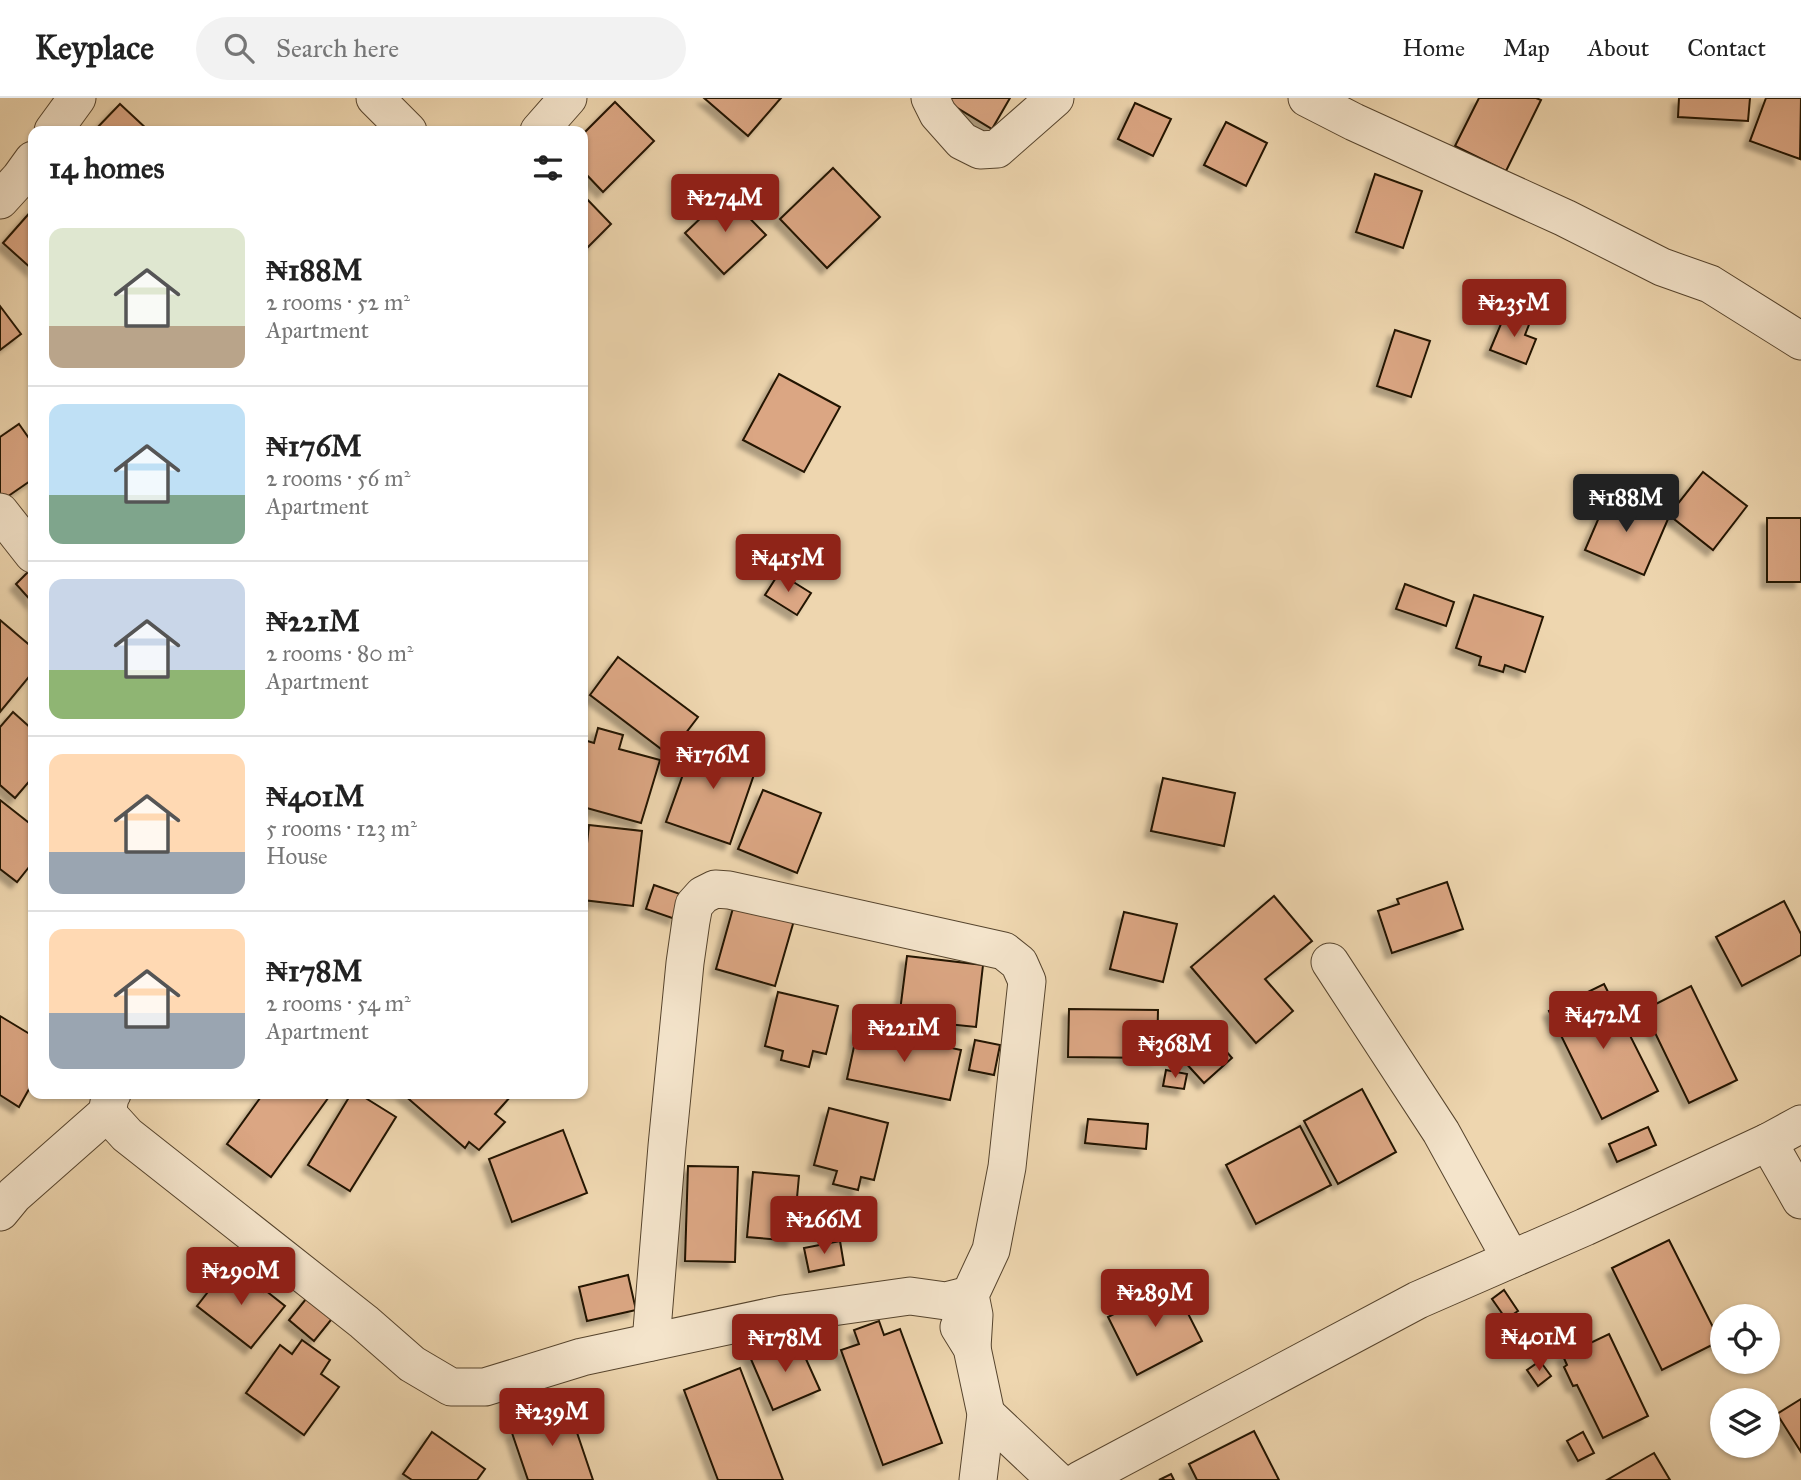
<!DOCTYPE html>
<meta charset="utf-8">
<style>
:root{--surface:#fff;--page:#f2f2f2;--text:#222;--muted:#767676;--line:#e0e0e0;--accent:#8f2418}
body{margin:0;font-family:"IM FELL Great Primer",serif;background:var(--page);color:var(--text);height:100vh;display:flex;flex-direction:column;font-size:26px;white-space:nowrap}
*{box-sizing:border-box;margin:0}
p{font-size:23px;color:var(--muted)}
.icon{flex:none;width:38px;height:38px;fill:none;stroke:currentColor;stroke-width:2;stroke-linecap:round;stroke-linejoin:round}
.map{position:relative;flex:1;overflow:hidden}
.side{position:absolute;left:28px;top:28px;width:560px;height:973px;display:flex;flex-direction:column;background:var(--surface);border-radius:14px;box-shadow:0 2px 5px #0004}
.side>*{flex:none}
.tools{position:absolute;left:1710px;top:1206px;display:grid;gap:14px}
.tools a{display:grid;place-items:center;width:70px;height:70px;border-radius:50%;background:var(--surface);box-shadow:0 2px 5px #0004;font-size:35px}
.price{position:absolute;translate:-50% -60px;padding:0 16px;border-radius:7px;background:var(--accent);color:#fff;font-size:23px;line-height:46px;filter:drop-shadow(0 2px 4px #0008)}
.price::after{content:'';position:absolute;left:50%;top:42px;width:21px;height:16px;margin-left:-10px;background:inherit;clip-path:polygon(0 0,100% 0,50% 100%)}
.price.active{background:#222;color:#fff}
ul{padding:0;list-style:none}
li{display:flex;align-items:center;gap:21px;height:175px;padding:0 21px}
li+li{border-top:2px solid var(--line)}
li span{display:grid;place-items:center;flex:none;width:196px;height:140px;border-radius:14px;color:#555}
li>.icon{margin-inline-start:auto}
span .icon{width:84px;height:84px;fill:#fffc;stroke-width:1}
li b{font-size:30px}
h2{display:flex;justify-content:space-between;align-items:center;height:84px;padding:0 21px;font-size:30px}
header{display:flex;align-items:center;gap:42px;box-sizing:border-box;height:98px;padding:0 35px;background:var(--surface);border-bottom:2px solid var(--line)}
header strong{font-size:33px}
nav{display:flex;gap:38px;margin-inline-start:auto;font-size:24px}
.search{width:490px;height:63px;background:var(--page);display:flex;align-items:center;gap:18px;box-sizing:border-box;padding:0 24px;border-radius:38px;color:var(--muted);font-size:26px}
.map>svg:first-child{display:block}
</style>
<header>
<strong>Keyplace</strong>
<div class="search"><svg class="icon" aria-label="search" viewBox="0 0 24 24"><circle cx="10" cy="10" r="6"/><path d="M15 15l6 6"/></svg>Search here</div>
<nav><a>Home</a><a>Map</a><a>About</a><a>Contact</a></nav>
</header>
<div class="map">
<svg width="1801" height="1382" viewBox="0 0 1801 1382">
<defs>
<filter id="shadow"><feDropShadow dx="-6" dy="6" stdDeviation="2" flood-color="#0004"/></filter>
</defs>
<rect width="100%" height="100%" fill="#eed6af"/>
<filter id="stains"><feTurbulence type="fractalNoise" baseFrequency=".00286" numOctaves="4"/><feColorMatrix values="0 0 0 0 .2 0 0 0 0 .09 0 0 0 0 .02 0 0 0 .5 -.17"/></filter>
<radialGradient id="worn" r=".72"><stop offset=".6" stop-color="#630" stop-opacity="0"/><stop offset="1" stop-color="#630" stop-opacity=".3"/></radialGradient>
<!-- building -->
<g fill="#dba683" stroke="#231302" stroke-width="2" filter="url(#shadow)">
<path d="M704 0H781L748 38Z"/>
<path d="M941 0H1010L992 31Z"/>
<path d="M1479 0H1536L1541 2 1506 73 1455 48Z"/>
<path d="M1679 0H1750L1748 23 1678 19Z"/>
<path d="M1766 0H1801L1800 61 1750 43Z"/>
<path d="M615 4 654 43 603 94 583 73V36Z"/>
<path d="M1135 5 1171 21 1153 58 1118 41Z"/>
<path d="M120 6 149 33H94Z"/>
<path d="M1226 24 1267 45 1246 88 1204 67Z"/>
<path d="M833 70 880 119 827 170 780 121Z"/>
<path d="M1375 76 1422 93 1403 150 1356 134Z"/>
<path d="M726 96 766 137 724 176 685 135Z"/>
<path d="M583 97 611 126 583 154Z"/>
<path d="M33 111V172L3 145Z"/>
<path d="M0 208 21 236 0 252Z"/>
<path d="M1506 214 1530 224 1525 237 1536 241 1526 266 1490 252Z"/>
<path d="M1395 232 1430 243 1411 299 1377 288Z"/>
<path d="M779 276 840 309 804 374 743 342Z"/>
<path d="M19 326 33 346V381L4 401 0 396V339Z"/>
<path d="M1703 374 1747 408 1713 452 1669 417Z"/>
<path d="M1609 396 1668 421 1644 477 1585 452Z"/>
<rect x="1767" y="420" width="34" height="64"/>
<path d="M33 469V505L16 486Z"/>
<path d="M779 475 811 495 797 517 765 497Z"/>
<path d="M1405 486 1454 504 1446 528 1396 511Z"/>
<path d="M1474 497 1543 519 1525 574 1505 567 1503 574 1479 567 1481 559 1456 550Z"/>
<path d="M0 522 33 550V574L0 614Z"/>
<path d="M618 559 698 619 669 657 590 597Z"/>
<path d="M13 614 33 632V679L15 700 0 687V629Z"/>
<path d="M598 630 623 637 619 651 660 662 641 725 583 709V646L584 642 594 645Z"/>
<path d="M696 640 759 662 730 746 666 724Z"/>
<path d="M1163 680 1235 695 1224 748 1151 733Z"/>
<path d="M763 692 821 715 797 775 738 751Z"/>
<path d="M0 702 33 728V764L17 784 0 771Z"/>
<path d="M589 727 642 733 633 808 583 802V783Z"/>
<path d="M1447 784 1463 831 1392 855 1378 813 1399 806 1397 801Z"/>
<path d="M654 787 683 797 675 821 646 811Z"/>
<path d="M1274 798 1312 843 1265 881 1293 913 1256 945 1191 869Z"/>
<path d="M735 803 795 819 775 888 716 871Z"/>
<path d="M1784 803 1801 836V857L1742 888 1716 839Z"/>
<path d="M1124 814 1177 826 1163 884 1110 871Z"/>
<path d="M907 858 983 867 976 929 899 921Z"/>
<path d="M1604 886 1658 993 1602 1021 1549 913Z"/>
<path d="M1691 888 1737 982 1689 1005 1644 912Z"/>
<path d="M778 894 838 908 826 956 813 953 809 969 781 962 783 953 765 948Z"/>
<path d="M1069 911 1158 912 1157 960 1068 959Z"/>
<path d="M0 918 33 938V984L19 1009 0 997Z"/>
<path d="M858 930 961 952 950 1002 847 981Z"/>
<path d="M1212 937 1232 960 1204 985 1183 962Z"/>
<path d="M975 942 1000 947 994 977 969 972Z"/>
<path d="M1166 972 1187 976 1184 991 1163 988Z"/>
<path d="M1362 991 1396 1054 1338 1086 1304 1023Z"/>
<path d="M263 996H331L271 1079 227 1046Z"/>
<path d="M351 996H359L396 1019 350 1093 308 1067Z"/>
<path d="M403 996H509L511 998 495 1016 505 1024 479 1052 469 1044 465 1050Z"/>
<path d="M829 1010 888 1025 874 1082 861 1079 858 1092 833 1086 837 1073 814 1067Z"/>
<path d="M1088 1021 1148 1026 1146 1051 1085 1045Z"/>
<path d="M1300 1028 1331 1087 1256 1126 1226 1067Z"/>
<path d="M1648 1029 1656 1047 1617 1064 1609 1046Z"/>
<path d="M563 1032 587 1095 512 1124 489 1061Z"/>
<path d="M688 1068 738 1069 735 1164 685 1163Z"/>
<path d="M753 1074 799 1078 793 1143 747 1139Z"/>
<path d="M1669 1142 1720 1243 1662 1272 1612 1170Z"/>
<path d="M840 1143 844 1167 809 1174 804 1150Z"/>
<path d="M229 1167 263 1194 265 1192 285 1208 251 1250 197 1208Z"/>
<path d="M628 1177 636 1212 587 1223 579 1189Z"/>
<path d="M1173 1186 1202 1243 1137 1277 1108 1219Z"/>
<path d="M1504 1192 1518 1213 1506 1221 1492 1201Z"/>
<path d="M310 1196 335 1217 314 1243 289 1222Z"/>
<path d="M879 1223 884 1237 900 1231 942 1345 883 1367 841 1252 859 1246 854 1232Z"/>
<path d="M1609 1236 1648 1318 1603 1340 1577 1287 1573 1288 1564 1269 1567 1267 1563 1258Z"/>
<path d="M796 1239 820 1292 773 1312 750 1259Z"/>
<path d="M302 1242 330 1262 321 1276 339 1289 304 1337 246 1295 280 1247 292 1256Z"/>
<path d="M1540 1263 1551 1278 1538 1288 1527 1272Z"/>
<path d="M740 1270 783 1382H718L684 1292Z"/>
<path d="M1801 1301V1354L1777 1316Z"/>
<path d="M554 1310 556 1316 569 1311 593 1382H528L512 1335 531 1329 527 1319Z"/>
<path d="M1254 1333 1279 1382H1197L1189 1366Z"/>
<path d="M432 1334 485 1371 477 1382H412L403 1376Z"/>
<path d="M1583 1334 1594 1355 1578 1363 1567 1343Z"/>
<path d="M1654 1355 1670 1382H1607Z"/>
<path d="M1171 1376 1174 1382H1159Z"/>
</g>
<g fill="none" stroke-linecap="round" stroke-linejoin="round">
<!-- street casing -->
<g stroke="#56442d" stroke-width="39">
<g id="street">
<path d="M375 0 408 33"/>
<path d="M930 0 938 16 962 43 980 52 997 51 1055 0"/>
<path d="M1307 0 1354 24 1565 120 1662 169 1710 186 1801 243"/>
<path d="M53 33 77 0"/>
<path d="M539 33 568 0"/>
<path d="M0 102 20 80 33 62"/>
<path d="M0 414 33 456"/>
<path d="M1330 864 1441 1034 1511 1161"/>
<path d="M107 1015 127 1037 364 1224 412 1266 451 1289H485L582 1259 783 1216 910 1198 946 1203 970 1197"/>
<path d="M1768 1044 1801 1102"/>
<path d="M0 1114 14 1097 107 1015 110 999 112 996"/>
<path d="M959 1229 972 1250 986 1316 978 1382"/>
<path d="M651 1244 667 1048 685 865 691 823 694 807 703 797 715 791 729 792 1004 853 1019 865 1027 883 1007 1069 991 1152 970 1197 974 1217 972 1250"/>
<path d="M986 1316 1056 1382"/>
<path d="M1080 1382 1418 1202 1585 1129 1768 1044 1801 1026"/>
</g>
</g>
<!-- street -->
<use href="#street" stroke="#f4e4cb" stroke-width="37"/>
</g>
<rect width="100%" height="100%" filter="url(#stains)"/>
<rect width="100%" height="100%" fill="url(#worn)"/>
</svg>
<div class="tools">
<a><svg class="icon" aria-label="locate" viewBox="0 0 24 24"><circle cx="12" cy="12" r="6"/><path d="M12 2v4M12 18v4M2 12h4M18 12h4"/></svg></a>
<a><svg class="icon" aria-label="layers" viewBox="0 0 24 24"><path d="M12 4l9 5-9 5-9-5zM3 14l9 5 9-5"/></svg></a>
</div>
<b class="price" style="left:725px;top:136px">₦274M</b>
<b class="price" style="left:1514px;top:241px">₦235M</b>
<b class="price active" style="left:1626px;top:436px">₦188M</b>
<b class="price" style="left:788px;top:496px">₦415M</b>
<b class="price" style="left:713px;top:693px">₦176M</b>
<b class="price" style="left:1603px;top:953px">₦472M</b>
<b class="price" style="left:904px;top:966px">₦221M</b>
<b class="price" style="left:1175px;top:982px">₦368M</b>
<b class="price" style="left:824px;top:1158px">₦266M</b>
<b class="price" style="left:241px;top:1209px">₦290M</b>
<b class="price" style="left:1155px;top:1231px">₦289M</b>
<b class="price" style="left:1539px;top:1275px">₦401M</b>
<b class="price" style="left:785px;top:1276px">₦178M</b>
<b class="price" style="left:552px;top:1350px">₦239M</b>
<section class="side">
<h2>14 homes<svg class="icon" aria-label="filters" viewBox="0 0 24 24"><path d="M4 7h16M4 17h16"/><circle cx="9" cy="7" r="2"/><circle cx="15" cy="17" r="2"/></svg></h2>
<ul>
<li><span style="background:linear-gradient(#dfe7d0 70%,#b9a48a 0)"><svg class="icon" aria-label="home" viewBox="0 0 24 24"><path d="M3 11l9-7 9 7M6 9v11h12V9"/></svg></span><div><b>₦188M</b><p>2 rooms · 52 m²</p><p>Apartment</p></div></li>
<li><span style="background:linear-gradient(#bfe0f5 65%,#7fa58c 0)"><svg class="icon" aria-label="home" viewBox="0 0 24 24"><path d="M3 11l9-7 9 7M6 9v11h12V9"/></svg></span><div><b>₦176M</b><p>2 rooms · 56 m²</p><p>Apartment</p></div></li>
<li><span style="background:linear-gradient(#c9d6e8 65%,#8fb573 0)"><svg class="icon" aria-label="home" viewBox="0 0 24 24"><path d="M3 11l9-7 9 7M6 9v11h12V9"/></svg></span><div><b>₦221M</b><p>2 rooms · 80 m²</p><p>Apartment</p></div></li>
<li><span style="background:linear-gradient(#ffd9b3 70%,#9aa5b1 0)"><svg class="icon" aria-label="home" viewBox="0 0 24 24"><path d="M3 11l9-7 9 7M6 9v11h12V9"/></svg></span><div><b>₦401M</b><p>5 rooms · 123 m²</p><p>House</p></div></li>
<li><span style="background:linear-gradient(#ffd9b3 60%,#9aa5b1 0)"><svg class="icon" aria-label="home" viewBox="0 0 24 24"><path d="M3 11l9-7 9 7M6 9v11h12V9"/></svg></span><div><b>₦178M</b><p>2 rooms · 54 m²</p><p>Apartment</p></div></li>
</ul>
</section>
</div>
